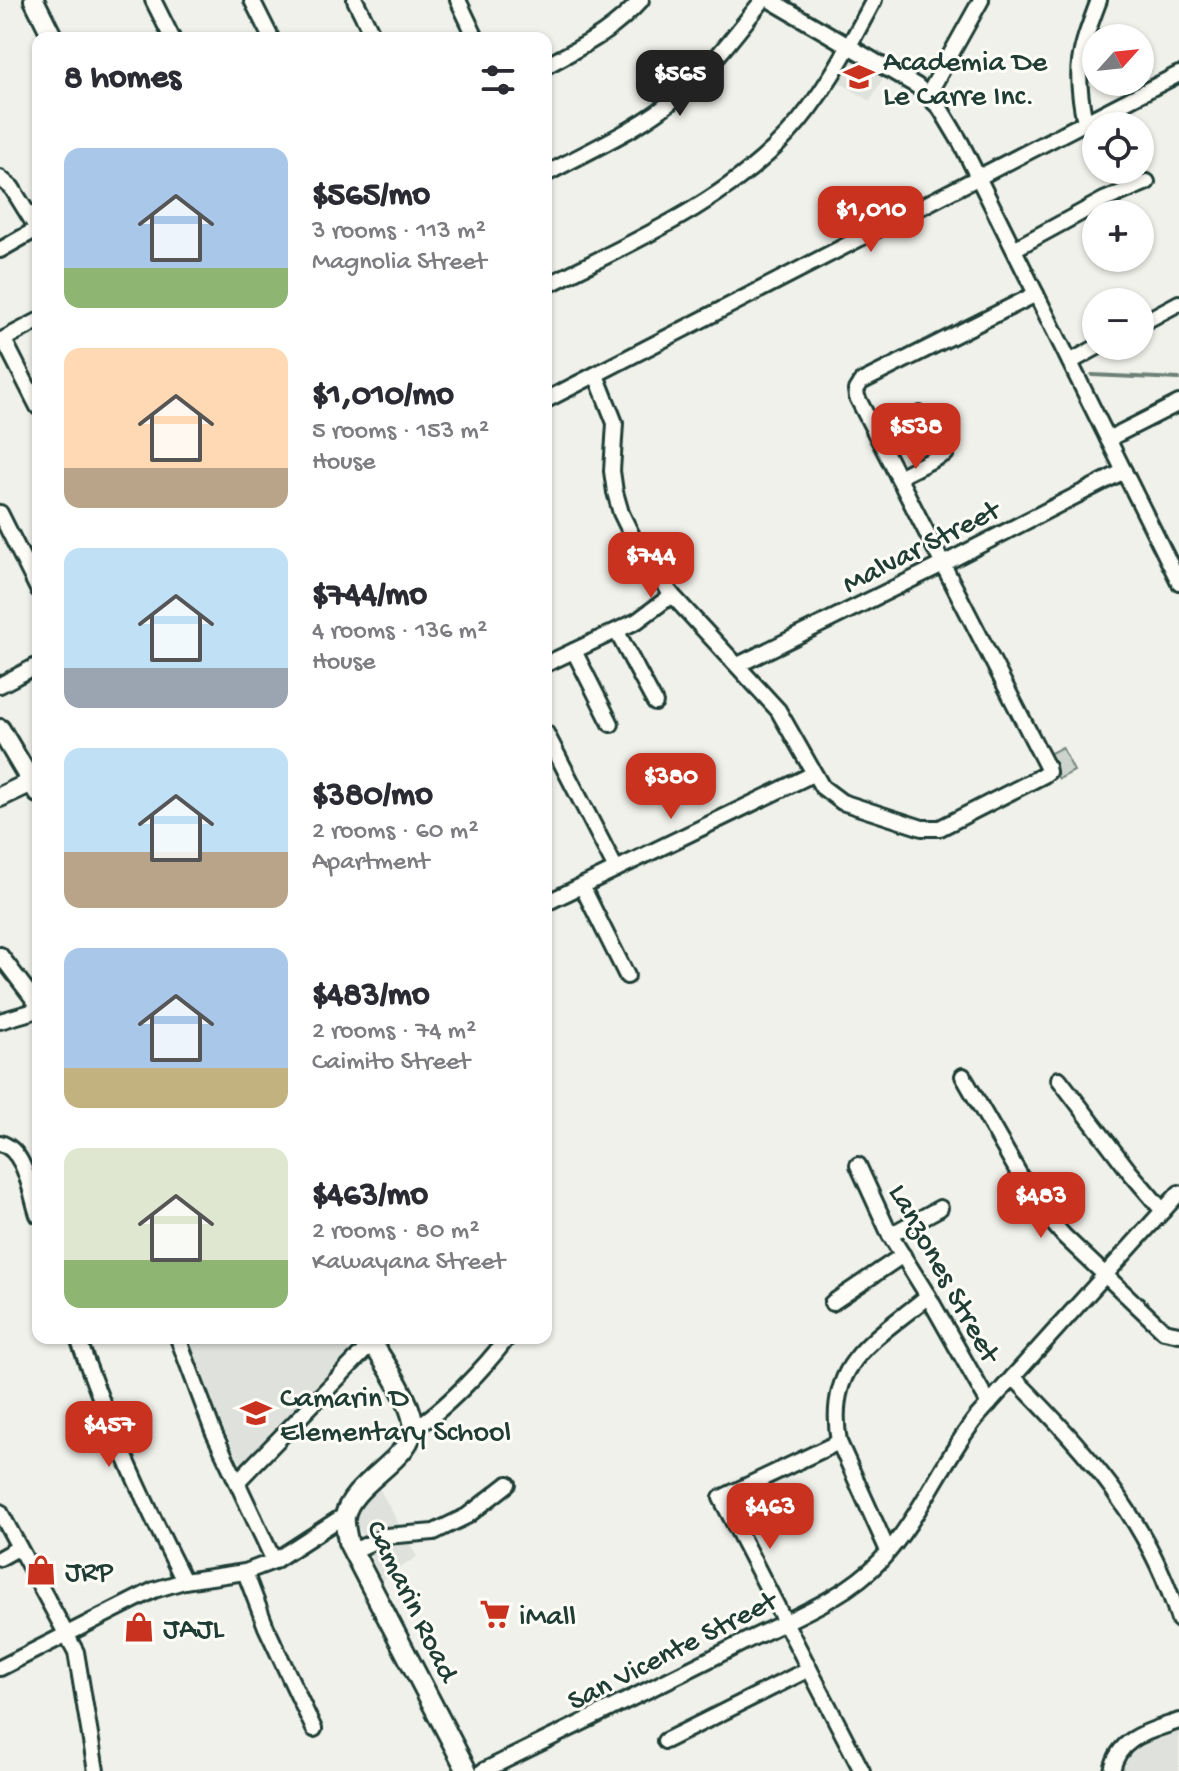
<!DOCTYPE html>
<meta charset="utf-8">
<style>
:root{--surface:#fff;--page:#f7f7f7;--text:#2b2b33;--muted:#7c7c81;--accent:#c8321e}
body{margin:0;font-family:"Gochi Hand",sans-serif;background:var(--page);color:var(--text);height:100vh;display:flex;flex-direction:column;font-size:30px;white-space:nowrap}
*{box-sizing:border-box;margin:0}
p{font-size:26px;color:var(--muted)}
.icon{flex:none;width:44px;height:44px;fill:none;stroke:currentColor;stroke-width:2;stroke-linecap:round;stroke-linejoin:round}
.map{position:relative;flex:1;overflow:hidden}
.side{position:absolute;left:32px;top:32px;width:520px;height:1312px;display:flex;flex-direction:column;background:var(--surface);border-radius:16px;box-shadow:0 2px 6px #0004}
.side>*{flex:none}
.needle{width:52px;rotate:63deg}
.controls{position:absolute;left:1082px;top:24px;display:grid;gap:16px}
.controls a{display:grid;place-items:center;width:72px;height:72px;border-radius:50%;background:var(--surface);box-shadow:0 2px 6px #0004;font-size:40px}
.price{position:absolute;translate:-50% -68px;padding:0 18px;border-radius:16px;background:var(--accent);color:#fff;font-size:26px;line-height:52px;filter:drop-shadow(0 2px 4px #0008)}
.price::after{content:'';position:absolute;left:50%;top:48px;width:24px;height:18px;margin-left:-12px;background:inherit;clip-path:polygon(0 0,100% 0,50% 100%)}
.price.current{background:#222;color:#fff}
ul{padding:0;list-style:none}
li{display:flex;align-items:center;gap:24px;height:200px;padding:0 32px}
li span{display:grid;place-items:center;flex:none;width:224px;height:160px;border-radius:16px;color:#555}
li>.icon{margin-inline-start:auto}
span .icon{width:96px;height:96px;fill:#fffc;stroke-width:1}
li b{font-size:34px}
h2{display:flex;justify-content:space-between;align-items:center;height:96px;padding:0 32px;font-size:34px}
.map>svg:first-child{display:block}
</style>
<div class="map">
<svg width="1179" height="1771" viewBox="0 0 1179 1771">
<rect width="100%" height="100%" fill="#f0f1eb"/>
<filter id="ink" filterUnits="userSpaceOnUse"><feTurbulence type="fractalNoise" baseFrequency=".0125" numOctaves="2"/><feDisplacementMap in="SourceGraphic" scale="16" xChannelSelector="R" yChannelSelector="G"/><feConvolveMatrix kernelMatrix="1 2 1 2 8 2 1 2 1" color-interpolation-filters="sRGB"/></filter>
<g filter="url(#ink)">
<!-- built -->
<g fill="#dfe2dc">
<path d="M848 54 884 76 870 101 834 79Z"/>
<path d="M183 1338H340L352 1357 242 1466 190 1360Z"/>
<path d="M378 1486 417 1557 381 1581 353 1514Z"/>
<path d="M1179 1726V1771H1118L1129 1750Z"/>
</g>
<!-- green -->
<path fill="#cdd3cd" stroke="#768880" stroke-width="2" d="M1062 747 1074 771 1059 779 1047 755Z"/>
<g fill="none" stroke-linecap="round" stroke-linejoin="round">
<!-- stream -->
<path stroke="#6c8077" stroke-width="4" d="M1092 375 1179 379"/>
<!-- minor casing -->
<g stroke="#1f3d34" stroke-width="20">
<g id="minor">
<path d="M153 0 172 38"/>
<path d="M252 0 271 38"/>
<path d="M355 0 374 38"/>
<path d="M458 0 476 38"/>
<path d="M770 0 917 86 940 108 961 143 1179 582"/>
<path d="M546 66C584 45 611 33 641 0"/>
<path d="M928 95 981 0"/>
<path d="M1085 122C1073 67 1080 51 1099 0"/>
<path d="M546 174C590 150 640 129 678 96 711 68 736 33 763 0"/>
<path d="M0 178 12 188 38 230"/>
<path d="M1014 249 1104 200 1147 182"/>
<path d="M0 250 37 229"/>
<path d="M546 286C630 243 723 204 788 134 824 95 849 46 874 0"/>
<path d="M1140 324 1179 303"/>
<path d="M4 340 38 407"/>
<path d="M0 341 38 321"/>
<path d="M1070 362 1099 346"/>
<path d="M596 375 615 423 612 471 615 492 621 513 639 550 672 595 778 710 822 787 842 802 922 828H940L1044 775 1048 772 1047 767 857 397 856 390 861 382 1036 294"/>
<path d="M546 400 1179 74"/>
<path d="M879 439 920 414"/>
<path d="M1108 439 1179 403"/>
<path d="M898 477 946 453"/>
<path d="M0 513 38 589"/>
<path d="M617 632 655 703"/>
<path d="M574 651 611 724"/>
<path d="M546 664 637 621 672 595"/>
<path d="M738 665 943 564 1124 471"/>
<path d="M0 685 38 665"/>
<path d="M546 733 616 869"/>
<path d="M582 886 627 976"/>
<path d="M546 903 813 774"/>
<path d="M0 955 38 1005"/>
<path d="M0 1021 38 1010"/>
<path d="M963 1076 1037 1205 1064 1236 1164 1331 1179 1334"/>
<path d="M1059 1079 1129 1171 1163 1211"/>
<path d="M0 1143C26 1150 30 1192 38 1215"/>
<path d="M858 1165 890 1235 928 1296 989 1404"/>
<path d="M890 1235 940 1208"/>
<path d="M832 1303 903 1255"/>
<path d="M78 1338C108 1424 143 1500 184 1581"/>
<path d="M178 1338 213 1431 274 1561"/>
<path d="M1013 1377C1085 1449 1149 1520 1179 1620"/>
<path d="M413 1429C443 1412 486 1366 507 1338"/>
<path d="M839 1442 721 1498 862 1771"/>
<path d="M237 1482 372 1343"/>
<path d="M0 1512 76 1652 96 1771"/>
<path d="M353 1551 386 1536 434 1532 467 1516 508 1484"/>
<path d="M888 1551 839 1442C825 1362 874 1341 928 1296"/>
<path d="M0 1558 18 1548"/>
<path d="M245 1572 266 1627 314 1729"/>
<path d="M0 1668 154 1590 184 1581 245 1572 274 1561 345 1515"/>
<path d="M665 1741 809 1669"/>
<path d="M483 1771C569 1729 655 1687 740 1644 787 1620 845 1599 881 1560 920 1518 941 1463 976 1418L1179 1193"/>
<path d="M1112 1771C1118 1737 1150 1731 1179 1721"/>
</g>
</g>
<!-- major casing -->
<g stroke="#1f3d34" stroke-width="24">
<g id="major">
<path d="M34 0 53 38"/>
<path d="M0 729 38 793"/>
<path d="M0 797 38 779"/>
<path d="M369 1338C383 1360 409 1397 413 1422 417 1458 350 1482 345 1517 344 1525 347 1534 348 1542L467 1771"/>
</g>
</g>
<!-- minor -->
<use href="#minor" stroke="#fdfcf7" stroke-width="14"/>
<!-- major -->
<use href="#major" stroke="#fdfcf7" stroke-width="18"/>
</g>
</g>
<!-- icons -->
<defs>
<g id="school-bare" transform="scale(2.4)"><path d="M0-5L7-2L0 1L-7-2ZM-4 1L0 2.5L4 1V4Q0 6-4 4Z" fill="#c8321e" stroke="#fdfcf7" stroke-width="2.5" paint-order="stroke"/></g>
<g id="shop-bare" transform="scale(2.4)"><path d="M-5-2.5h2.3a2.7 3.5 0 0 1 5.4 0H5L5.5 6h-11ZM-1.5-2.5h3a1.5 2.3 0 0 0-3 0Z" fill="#c8321e" stroke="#fdfcf7" stroke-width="2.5" paint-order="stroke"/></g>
<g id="supermarket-bare" transform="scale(2.4)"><path d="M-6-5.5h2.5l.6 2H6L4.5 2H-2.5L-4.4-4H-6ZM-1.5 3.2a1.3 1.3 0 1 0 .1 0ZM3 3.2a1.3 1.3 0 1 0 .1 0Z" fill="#c8321e" stroke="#fdfcf7" stroke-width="2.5" paint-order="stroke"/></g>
</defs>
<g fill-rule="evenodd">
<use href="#school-bare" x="859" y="77"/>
<use href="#school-bare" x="256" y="1413"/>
<use href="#shop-bare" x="41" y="1570"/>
<use href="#supermarket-bare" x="495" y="1614"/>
<use href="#shop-bare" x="139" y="1627"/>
</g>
<g text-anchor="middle" stroke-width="6" stroke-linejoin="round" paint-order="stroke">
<!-- poi labels -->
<g font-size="30" fill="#1f3d34" stroke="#fdfcf7" text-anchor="start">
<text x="883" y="70">Academia De<tspan x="883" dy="34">Le Carre Inc.</tspan></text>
<text x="280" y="1406">Camarin D<tspan x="280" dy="34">Elementary School</tspan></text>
<text x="65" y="1580">JRP</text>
<text x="519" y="1624">iMall</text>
<text x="163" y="1637">JAJL</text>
</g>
<!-- street labels -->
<g font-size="30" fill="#1f3d34" stroke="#fdfcf7">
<text transform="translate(920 545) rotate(-27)" y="10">Malvar Street</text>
<text transform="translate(946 1272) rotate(61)" y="10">Lanzones Street</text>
<text transform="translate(414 1600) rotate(64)" y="10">Camarin Road</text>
<text transform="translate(671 1649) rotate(-27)" y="10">San Vicente Street</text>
</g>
</g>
</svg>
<div class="controls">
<a><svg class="needle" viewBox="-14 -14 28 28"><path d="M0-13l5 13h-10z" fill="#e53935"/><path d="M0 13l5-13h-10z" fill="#7c7c81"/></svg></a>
<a><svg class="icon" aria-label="locate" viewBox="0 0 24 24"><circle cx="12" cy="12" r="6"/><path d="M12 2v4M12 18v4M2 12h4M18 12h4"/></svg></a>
<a>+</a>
<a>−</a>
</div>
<b class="price current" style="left:680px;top:118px">$565</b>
<b class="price" style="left:871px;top:254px">$1,010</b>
<b class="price" style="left:916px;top:471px">$538</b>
<b class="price" style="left:651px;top:600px">$744</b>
<b class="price" style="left:671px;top:821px">$380</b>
<b class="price" style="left:1041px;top:1240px">$483</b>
<b class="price" style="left:109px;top:1469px">$457</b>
<b class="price" style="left:770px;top:1551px">$463</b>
<section class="side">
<h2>8 homes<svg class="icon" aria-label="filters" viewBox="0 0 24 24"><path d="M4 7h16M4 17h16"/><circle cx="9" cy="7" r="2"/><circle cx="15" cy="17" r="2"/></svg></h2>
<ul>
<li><span style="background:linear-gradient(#a9c7e8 75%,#8fb573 0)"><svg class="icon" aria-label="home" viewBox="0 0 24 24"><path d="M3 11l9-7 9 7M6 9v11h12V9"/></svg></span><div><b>$565/mo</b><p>3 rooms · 113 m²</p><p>Magnolia Street</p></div></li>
<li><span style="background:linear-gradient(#ffd9b3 75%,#b9a48a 0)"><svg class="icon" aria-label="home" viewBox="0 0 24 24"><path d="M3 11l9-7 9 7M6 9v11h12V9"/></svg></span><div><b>$1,010/mo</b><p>5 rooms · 153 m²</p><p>House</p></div></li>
<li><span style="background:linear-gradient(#bfe0f5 75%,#9aa5b1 0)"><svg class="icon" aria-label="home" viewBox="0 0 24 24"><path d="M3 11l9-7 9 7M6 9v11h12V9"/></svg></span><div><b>$744/mo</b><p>4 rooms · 136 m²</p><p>House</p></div></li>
<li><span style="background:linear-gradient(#bfe0f5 65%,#b9a48a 0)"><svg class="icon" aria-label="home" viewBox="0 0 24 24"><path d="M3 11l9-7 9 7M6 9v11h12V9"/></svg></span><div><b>$380/mo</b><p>2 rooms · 60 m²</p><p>Apartment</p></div></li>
<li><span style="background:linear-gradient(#a9c7e8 75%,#c2b280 0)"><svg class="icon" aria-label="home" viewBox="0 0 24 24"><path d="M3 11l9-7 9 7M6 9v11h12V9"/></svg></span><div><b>$483/mo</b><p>2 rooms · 74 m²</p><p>Caimito Street</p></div></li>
<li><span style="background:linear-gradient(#dfe7d0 70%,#8fb573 0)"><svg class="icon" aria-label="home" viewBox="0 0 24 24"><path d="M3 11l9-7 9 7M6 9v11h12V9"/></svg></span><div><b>$463/mo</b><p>2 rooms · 80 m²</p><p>Kawayana Street</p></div></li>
</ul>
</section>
</div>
